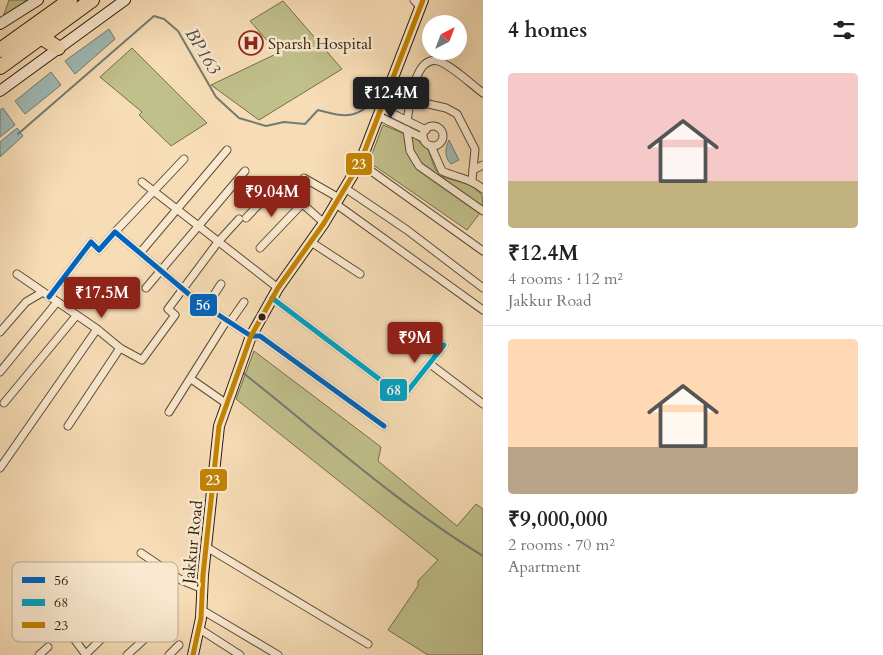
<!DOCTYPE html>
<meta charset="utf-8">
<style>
:root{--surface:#fff;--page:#f2f2f2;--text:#222;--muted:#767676;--line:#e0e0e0;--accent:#8f2418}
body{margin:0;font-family:Cardo,serif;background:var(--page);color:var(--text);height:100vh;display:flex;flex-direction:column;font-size:19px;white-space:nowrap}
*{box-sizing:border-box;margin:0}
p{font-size:16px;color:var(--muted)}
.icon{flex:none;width:28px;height:28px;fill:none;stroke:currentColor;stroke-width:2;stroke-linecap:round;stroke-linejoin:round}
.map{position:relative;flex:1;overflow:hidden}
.drawer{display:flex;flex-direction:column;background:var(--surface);width:400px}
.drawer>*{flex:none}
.needle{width:32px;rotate:42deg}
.buttons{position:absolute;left:422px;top:15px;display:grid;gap:10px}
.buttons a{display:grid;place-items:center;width:45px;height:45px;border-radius:50%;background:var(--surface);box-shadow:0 5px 20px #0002;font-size:25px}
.price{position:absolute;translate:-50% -42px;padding:0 11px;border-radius:5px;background:var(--accent);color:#fff;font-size:16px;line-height:32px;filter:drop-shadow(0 1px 2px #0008)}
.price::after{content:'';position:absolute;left:50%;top:30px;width:15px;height:11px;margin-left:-8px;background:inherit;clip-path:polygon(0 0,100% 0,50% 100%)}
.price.selected{background:#222;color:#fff}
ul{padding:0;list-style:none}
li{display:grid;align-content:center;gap:10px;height:265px;padding:0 25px}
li+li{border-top:1px solid var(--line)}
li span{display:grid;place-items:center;height:155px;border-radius:5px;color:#555}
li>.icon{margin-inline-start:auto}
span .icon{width:90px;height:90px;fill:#fffc;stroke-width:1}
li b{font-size:21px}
h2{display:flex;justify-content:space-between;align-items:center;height:60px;padding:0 25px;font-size:21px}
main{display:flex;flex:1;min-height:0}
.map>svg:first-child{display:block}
</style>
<main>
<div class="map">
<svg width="483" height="655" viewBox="0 0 483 655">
<rect width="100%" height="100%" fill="#f7ddb6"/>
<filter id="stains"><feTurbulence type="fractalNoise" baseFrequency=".004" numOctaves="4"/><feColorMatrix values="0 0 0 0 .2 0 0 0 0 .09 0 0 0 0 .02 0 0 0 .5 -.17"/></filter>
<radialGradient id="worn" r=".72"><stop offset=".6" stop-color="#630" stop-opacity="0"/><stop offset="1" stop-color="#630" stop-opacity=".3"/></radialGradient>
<!-- green -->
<g fill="#c0c08b" stroke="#766e4c">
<path d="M9 0H29L3 17Z"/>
<path d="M283 1 342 69 259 120 211 85 278 53 250 21Z"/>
<path d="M132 48 207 123 171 146 139 115 142 112 100 77Z"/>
<path d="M383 125 415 138 428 149 435 169 443 177 471 185 482 195 483 209 467 230 369 162Z"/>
<path d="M254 351 381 447 378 461 457 526 476 504 483 509V655H428L388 630 418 586V581L438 560 236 399Z"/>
</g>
<!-- water -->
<g fill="#9fbab6" stroke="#717b72">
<path d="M109 29 115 39 75 74 65 61Z"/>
<path d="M51 72 61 85 25 114 15 101Z"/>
<path d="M3 108 15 125 0 137V110Z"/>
<path d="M17 128 23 136 0 157V142Z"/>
<path d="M449 140 459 160 451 164C444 157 445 149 449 140Z"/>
</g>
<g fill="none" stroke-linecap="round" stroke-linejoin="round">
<!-- stream -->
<g stroke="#717b72" stroke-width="2">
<path d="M18 134 154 16 164 19 178 31 216 97 239 118 266 126 284 122 305 124 318 110C347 118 356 119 379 97"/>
<path d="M242 372C319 433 399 505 483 556"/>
</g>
<!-- street casing -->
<g stroke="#5e4d36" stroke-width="9">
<g id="street">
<path d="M414 0 421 8"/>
<path d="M411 100 446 108 457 114 475 149 472 180"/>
<path d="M381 108 426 130"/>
<path d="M378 116 423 138"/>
<path d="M407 121C410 105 414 55 438 61 450 64 472 85 483 93"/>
<circle cx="433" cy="136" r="10"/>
<path d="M407 130 410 151 419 166 483 211"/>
<path d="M431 146 442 171C457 178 470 178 483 189"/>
<path d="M360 163 483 251"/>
<path d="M473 170 483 165"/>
<path d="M304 178 339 198"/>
<path d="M142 182 278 288"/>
<path d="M345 188 407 230 483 288"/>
<path d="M336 204 483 310"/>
<path d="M246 218 279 183 324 223"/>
<path d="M115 232 184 159"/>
<path d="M311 242 360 274"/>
<path d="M260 248 302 204"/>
<path d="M140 253 227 150"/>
<path d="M17 274 97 329 120 348 142 360 175 315 168 309 218 242 239 219"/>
<path d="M146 288 245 171"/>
<path d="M49 297 91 242 99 250 115 232 197 301 251 336H260L384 426"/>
<path d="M272 298 403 397 444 345"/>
<path d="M206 307 221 284"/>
<path d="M230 322 244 302"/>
<path d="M0 332 26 302 43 292"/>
<path d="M430 364 483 404"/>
<path d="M0 372 57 302"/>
<path d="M191 379 227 404"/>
<path d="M4 403 76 316"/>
<path d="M169 412 227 320"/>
<path d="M68 426 120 348"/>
<path d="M0 468 97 329"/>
<path d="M208 548 368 644"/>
<path d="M141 553 181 580 203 589"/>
<path d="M48 584 67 599 64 612 58 617"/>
<path d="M202 610 278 655"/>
<path d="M55 613 86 655"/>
<path d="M67 628 107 589"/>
<path d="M198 628 240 655"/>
<path d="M86 654 134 607"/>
<path d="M39 655 48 647"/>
<path d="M127 655 159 626"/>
<path d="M169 655 179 645"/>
</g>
</g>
<!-- secondary casing -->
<g stroke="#2b1d0c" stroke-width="12">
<g id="secondary">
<path d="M0 24 38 0"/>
<path d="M0 91 125 0"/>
<path d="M193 655 201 618 203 575 219 426 251 336 278 288 324 223 360 163 423 0"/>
</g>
</g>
<!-- highway casing -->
<g stroke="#2b1d0c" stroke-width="16">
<g id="highway">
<path d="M41 37 58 48"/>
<path d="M0 50 70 0"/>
<path d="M0 67 92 0"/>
</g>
</g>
<!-- street -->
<use href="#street" stroke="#fae9d0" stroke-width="7"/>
<!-- secondary -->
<use href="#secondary" stroke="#fae9d0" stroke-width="10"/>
<!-- highway -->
<use href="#highway" stroke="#f7ddb6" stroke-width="14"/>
<!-- bus-1 casing -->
<g stroke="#fae9d0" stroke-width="9">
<path id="bus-1" d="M49 297 91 242 99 250 115 232 197 301 251 336H260L384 426"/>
</g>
<!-- bus-2 casing -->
<g stroke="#fae9d0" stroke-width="9">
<path id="bus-2" d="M272 298 403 397 444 345"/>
</g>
<!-- bus-3 casing -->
<g stroke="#fae9d0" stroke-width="9">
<path id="bus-3" d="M193 655 201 618 203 575 219 426 251 336 278 288 324 223 360 163 423 0"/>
</g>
<!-- bus-1 -->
<use href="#bus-1" stroke="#0065bd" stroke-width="5"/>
<!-- bus-2 -->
<use href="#bus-2" stroke="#02a2c4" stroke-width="5"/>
<!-- bus-3 -->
<use href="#bus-3" stroke="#c48403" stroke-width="5"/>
</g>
<!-- icons -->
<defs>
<g id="hospital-ring" transform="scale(1.25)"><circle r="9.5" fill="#fae9d0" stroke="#8f2418" stroke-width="1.5"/><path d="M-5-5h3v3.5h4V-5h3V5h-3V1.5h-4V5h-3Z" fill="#8f2418"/></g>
</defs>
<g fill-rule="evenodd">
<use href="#hospital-ring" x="251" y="43"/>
</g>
<!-- markers -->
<circle fill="#2b1d0c" stroke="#fae9d0" stroke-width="2" cx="262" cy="317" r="4.5"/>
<g text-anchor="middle" stroke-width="5" stroke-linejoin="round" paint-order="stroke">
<!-- poi labels -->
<g font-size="16" fill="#2b1d0c" stroke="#fae9d0" text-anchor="start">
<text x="268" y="49">Sparsh Hospital</text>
</g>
<!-- street labels -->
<g font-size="16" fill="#2b1d0c" stroke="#fae9d0">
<text transform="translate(192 542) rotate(-84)" y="6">Jakkur Road</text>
</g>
<!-- water labels -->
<g font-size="18" font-style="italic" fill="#4e4c3f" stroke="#fae9d0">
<text transform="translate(203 51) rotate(59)" y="6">BP163</text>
</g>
</g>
<!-- legend -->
<rect x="12" y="562" width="166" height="80" rx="8" fill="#fae9d0" stroke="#bcac95" stroke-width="1"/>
<rect x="22" y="577" width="23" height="6" fill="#0065bd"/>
<rect x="22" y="599" width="23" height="7" fill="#02a2c4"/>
<rect x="22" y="622" width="23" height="6" fill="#c48403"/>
<g font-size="14" fill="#2b1d0c">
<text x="54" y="585">56</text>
<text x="54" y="607">68</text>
<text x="54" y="630">23</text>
</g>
<g stroke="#fae9d0" stroke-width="2">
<rect x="345" y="152" width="28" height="24" rx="5" fill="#c48403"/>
<rect x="189" y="293" width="29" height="24" rx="5" fill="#0065bd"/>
<rect x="379" y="378" width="29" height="24" rx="5" fill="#02a2c4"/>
<rect x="199" y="468" width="29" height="24" rx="5" fill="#c48403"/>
</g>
<g font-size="14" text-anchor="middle" font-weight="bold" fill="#fff">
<text x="359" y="169">23</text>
<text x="203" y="310">56</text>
<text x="394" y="395">68</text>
<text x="213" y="485">23</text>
</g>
<rect width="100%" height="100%" filter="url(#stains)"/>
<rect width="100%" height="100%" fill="url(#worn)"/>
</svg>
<div class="buttons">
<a><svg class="needle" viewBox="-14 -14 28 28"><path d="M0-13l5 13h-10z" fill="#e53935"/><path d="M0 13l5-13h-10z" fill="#767676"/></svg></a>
</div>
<b class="price selected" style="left:391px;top:119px">₹12.4M</b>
<b class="price" style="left:272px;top:218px">₹9.04M</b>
<b class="price" style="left:102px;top:319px">₹17.5M</b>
<b class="price" style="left:415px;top:364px">₹9M</b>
</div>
<section class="drawer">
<h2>4 homes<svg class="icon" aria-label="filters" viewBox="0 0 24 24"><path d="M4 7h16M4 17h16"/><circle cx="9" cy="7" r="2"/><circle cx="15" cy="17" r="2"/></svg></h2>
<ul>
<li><span style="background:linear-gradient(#f6c9c9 70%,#c2b280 0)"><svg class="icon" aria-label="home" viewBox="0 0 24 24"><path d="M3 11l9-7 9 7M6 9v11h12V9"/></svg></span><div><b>₹12.4M</b><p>4 rooms · 112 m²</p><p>Jakkur Road</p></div></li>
<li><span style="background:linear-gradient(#ffd9b3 70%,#b9a48a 0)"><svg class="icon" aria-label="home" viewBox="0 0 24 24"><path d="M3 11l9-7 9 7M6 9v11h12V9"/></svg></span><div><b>₹9,000,000</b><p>2 rooms · 70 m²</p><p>Apartment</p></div></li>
</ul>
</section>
</main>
